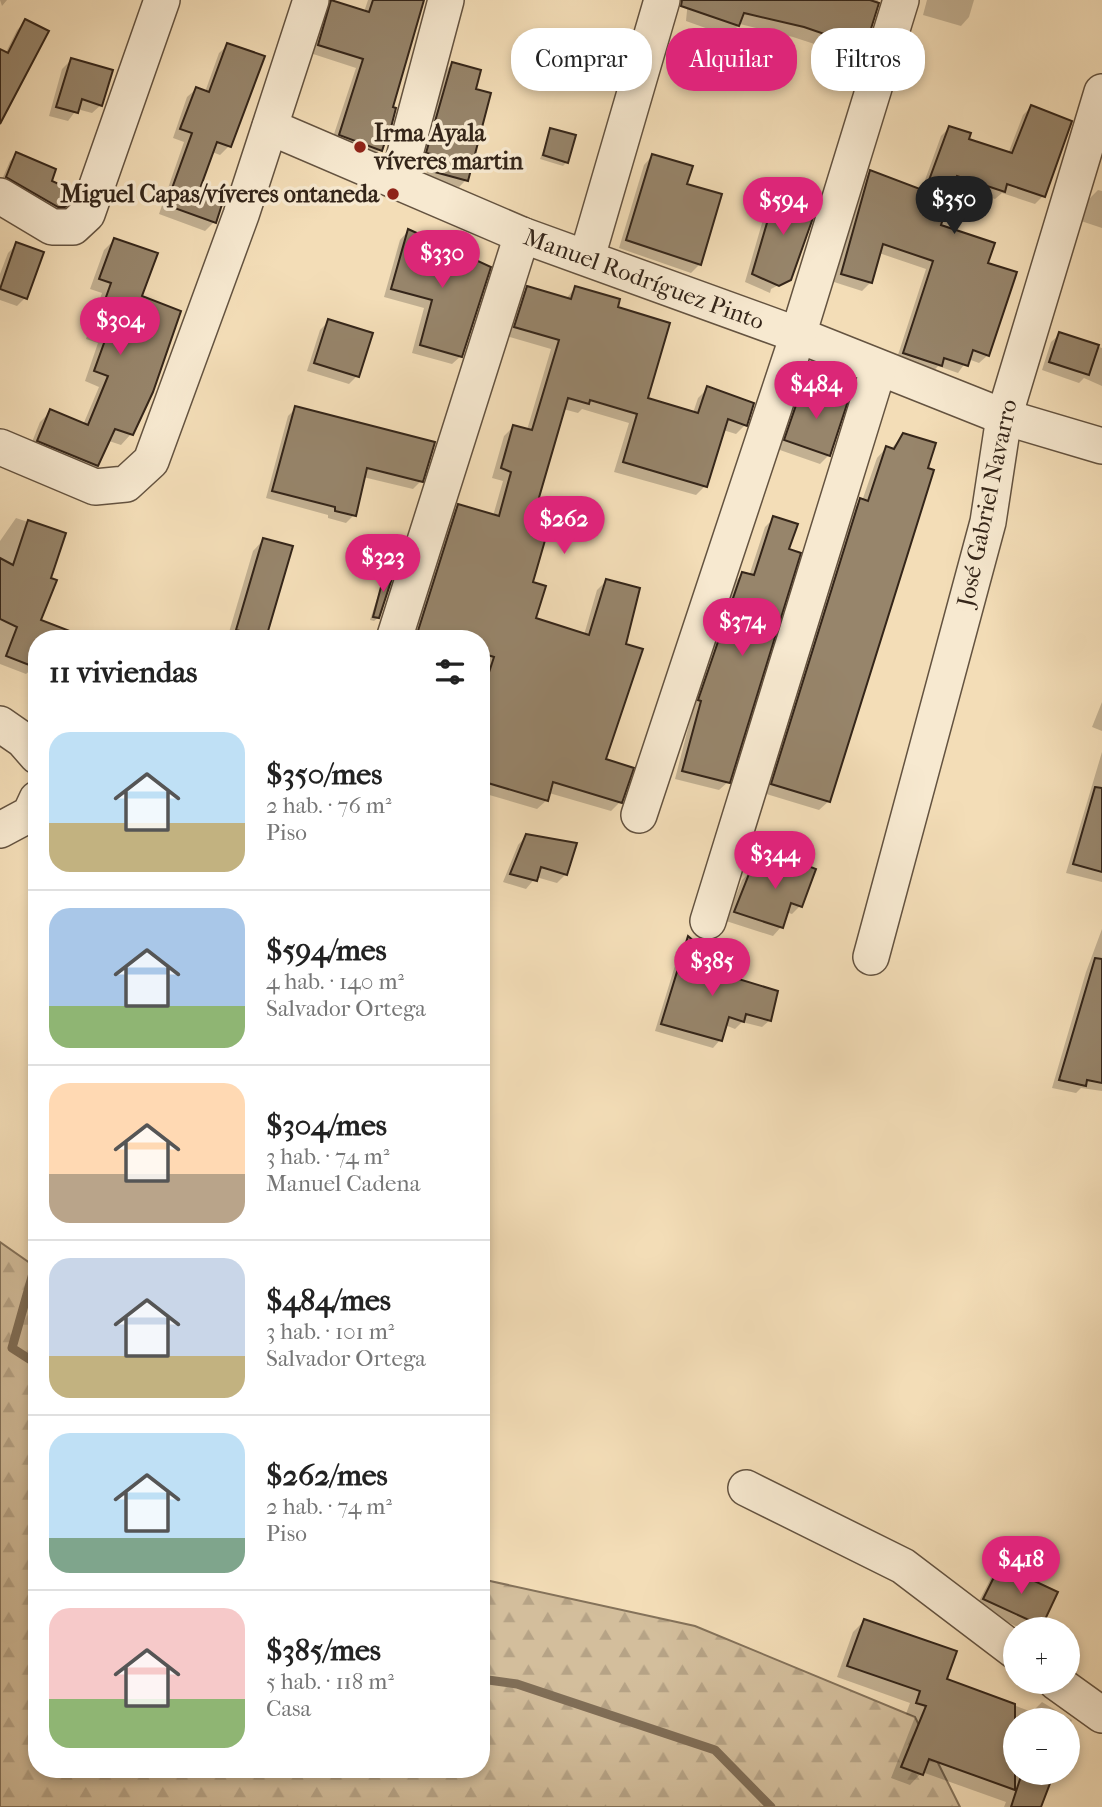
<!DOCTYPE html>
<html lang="es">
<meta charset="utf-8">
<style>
:root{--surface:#fff;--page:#f2f2f2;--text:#222;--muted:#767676;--line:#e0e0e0;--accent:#db2777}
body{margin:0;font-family:"IM FELL French Canon",serif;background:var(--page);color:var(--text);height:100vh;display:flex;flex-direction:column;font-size:26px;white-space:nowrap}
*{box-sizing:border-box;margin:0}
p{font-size:23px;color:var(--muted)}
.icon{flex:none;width:38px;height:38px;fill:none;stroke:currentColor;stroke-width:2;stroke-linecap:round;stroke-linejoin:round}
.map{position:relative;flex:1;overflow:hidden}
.panel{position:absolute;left:28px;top:630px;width:462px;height:1148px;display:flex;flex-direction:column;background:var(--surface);border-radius:28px;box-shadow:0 4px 10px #0003}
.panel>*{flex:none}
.top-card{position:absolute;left:511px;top:28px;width:485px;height:63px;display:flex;gap:14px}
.buttons{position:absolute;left:1003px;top:1617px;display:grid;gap:14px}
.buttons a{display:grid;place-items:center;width:77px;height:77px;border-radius:50%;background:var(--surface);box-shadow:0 4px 10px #0003;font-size:35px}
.price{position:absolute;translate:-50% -60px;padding:0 16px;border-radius:24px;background:var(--accent);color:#fff;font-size:23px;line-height:46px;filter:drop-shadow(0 2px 4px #0008)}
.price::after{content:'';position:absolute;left:50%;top:42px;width:21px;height:16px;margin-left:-10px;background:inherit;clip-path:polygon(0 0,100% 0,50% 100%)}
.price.current{background:#222;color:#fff}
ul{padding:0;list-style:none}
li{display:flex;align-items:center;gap:21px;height:175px;padding:0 21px}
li+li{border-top:2px solid var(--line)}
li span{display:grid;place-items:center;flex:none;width:196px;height:140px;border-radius:21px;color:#555}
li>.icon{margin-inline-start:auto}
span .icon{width:84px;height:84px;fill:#fffc;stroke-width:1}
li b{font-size:30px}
h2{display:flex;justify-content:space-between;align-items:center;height:84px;padding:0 21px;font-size:30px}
.chip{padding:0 24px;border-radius:28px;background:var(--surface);box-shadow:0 4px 10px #0003;font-size:24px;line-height:63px}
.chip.current{background:var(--accent);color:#fff}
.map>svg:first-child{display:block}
</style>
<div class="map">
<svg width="1102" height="1807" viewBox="0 0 1102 1807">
<defs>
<pattern id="forest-firs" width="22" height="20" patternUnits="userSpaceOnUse" patternTransform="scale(1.75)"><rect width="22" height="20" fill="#d3be9c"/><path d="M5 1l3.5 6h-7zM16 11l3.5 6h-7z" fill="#b6a386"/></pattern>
</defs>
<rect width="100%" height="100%" fill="#f3ddb7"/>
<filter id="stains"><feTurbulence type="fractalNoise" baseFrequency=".00286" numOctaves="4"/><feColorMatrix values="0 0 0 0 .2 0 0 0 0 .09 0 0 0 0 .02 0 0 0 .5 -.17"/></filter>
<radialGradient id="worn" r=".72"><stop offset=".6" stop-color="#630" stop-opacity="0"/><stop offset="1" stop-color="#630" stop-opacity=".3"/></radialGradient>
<!-- forest -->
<path fill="url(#forest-firs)" stroke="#84725a" stroke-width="2" d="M0 1242 37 1268V1769H481V1579L695 1626 915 1717 960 1807H0Z"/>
<!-- shadow -->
<g fill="#0003">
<path d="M0 0H7L2 6Z"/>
<path d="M368 0H422L401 70 386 142 372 158 331 143 356 68 310 53 322 11 331 2 364 12Z"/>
<path d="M688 0H878L864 47 854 57 793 37 740 24 728 36 686 21Z"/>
<path d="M927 0H974L969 17 961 26 923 15Z"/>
<path d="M26 21 0 109V51L5 54 17 30Z"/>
<path d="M228 45 229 146 220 155 212 152 198 187 214 222 205 231 159 214 184 142 173 138 187 97 196 89 205 92 219 53Z"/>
<path d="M71 60 101 105 92 113 77 109 68 121 49 116 62 69Z"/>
<path d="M452 64 474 90 466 180 459 187 425 178 430 162 420 160 445 71Z"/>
<path d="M1031 107 1043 196 1035 204 1002 193 995 199 953 185 939 226 986 264 988 355 979 363 968 359 958 373 938 366 932 373 896 361 926 269 879 253 871 282 862 291 834 282 862 180 870 172 921 191 941 136 949 128 967 140 1008 154 1023 115Z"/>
<path d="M551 130 567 162 563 166 540 159Z"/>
<path d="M17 154 68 202 56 213 0 184 10 161Z"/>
<path d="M652 156 685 185 700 264 691 273 619 248 644 165Z"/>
<path d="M779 184 795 211 786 281 771 289 770 293 745 282 771 192Z"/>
<path d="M1098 190 1102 191V228L1081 221 1089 199Z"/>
<path d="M408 231 461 356 452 364 412 353 424 308 384 297 400 240Z"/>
<path d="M114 240 140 298 131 434 121 445 109 441 99 465 89 476 28 452 40 422 51 411 83 425 99 387 85 381 98 343 86 339 102 293 90 289 104 250Z"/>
<path d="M17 244 25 298 17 306 0 300V274L8 253Z"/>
<path d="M527 288 565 300 575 288 615 308 646 400 693 413 698 398 708 388 745 425 736 434 723 430 705 486 696 495 614 472 629 423 582 409 578 413 563 409 529 526 533 619 584 635 597 590 606 581 623 645 604 761 620 802 611 811 549 793 547 800 537 809 486 794 481 803V680L486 666 481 665V639H410L449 515 458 506 493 516 503 481 492 478 504 436 514 426 527 430 551 349 506 336 518 298Z"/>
<path d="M329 321 357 376 349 384 307 371 320 330Z"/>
<path d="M1060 334 1102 348V386L1084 378 1079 383 1042 370 1051 342Z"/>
<path d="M803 387 829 455 820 464 777 449 794 396Z"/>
<path d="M296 408 421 481 413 489 363 477 354 515 346 523 328 518V515L266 498 288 416Z"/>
<path d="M903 435 829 801 819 810 763 793 850 510 862 501 877 458 886 448 891 449Z"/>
<path d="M16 518 64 534 39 621 51 626 46 639H37L34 667 26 674 0 664V541Z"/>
<path d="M774 518 787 550 728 782 719 790 675 779 693 709 691 708 734 582 743 574 749 576 765 527Z"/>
<path d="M264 539 291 547 264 639H227L253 551Z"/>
<path d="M385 574 378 618 374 621 370 620Z"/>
<path d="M1102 702V731L1092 727Z"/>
<path d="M1102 752V882L1066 873Z"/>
<path d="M526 836 575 844 565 875 557 883 536 877 526 889 503 882 518 845Z"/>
<path d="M778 856 800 906 792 914 786 912 781 927 773 936 726 921 742 880 751 871 765 876 769 865Z"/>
<path d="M1102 929V1091L1081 1088 1076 1093 1052 1088 1086 972Z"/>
<path d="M688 939 696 968 770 1020 762 1027 742 1022 735 1029 725 1025 720 1040 713 1048 655 1031 681 946Z"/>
<path d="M1001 1567 1055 1593 1036 1629H1022L976 1607 992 1576Z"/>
<path d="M864 1621 945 1680 1032 1712 1042 1702 1072 1720 1068 1731V1720H1015V1773H1052L1034 1807H1004L1006 1802 922 1772 910 1785 891 1778 915 1717 906 1714 910 1703 837 1677 853 1632Z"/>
</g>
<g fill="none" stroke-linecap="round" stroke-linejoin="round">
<!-- stream -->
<g stroke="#806e57" stroke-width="9">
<path d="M37 1259 12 1348 37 1364"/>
<path d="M481 1679 517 1684 715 1750 771 1807"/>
</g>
</g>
<!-- building -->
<g fill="#97856b" stroke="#342519" stroke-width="2">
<path d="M331 0 369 12 373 0H424L393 107 396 108 387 143 385 142 382 151 339 135 363 59 318 45Z"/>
<path d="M682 0H870L879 3 865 48 804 27 744 13 739 26 681 6Z"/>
<path d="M25 19 49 31 0 124V49L8 53Z"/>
<path d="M227 43 265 56 231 147 217 142 201 186 225 195 216 223 166 205 192 133 180 129 196 87 209 92Z"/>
<path d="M71 58 113 70 102 106 82 99 78 113 56 107Z"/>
<path d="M452 62 481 70 476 89 491 93 468 181 431 171 436 155 426 153Z"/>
<path d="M1031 105 1072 121 1045 197 1007 184 1005 192 957 176 941 225 995 243 988 263 1017 272 989 356 973 350 968 366 944 358 942 366 903 353 933 261 883 244 872 283 841 274 870 170 925 191 949 126 971 133 969 139 1012 153Z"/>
<path d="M550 128 576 135 568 163 543 155Z"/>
<path d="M16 152 56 169 52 181 74 191 70 203 65 207H58L6 177Z"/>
<path d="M652 154 693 166 687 184 722 194 701 265 626 240Z"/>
<path d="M779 182 804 193 797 210 814 215 791 280 779 286 752 274Z"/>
<path d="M408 229 491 267 462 357 420 345 432 300 391 289Z"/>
<path d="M114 238 158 253 142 296 181 311 153 392 133 435 115 429 98 466 37 441 50 409 88 425 108 376 94 371 108 332 95 328 111 283 99 279Z"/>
<path d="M16 242 44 252 27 299 0 289Z"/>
<path d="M527 286 571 299 575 286 620 299 618 307 670 323 648 398 698 413 707 386 754 403 747 426 728 419 707 487 623 462 637 414 590 400 589 404 568 398 531 525 548 530 533 582 546 586 536 618 589 635 606 579 640 588 626 644 643 649 606 759 634 768 622 803 553 782 548 801 481 781V697L494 657 481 653V639H432L417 634 458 504 499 516 511 472 501 468 513 425 532 430 559 340 514 327Z"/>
<path d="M328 319 373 333 359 377 314 363Z"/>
<path d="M1059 332 1099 345 1089 375 1049 362Z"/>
<path d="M803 385 848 401 830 456 784 440Z"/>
<path d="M295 406 435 442 423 482 367 468 356 516 335 511V507L272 491Z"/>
<path d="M903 433 936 443 928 468 934 470 830 802 771 784 860 498 868 501 886 446 894 449Z"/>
<path d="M773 516 798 524 789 549 801 553 730 783 682 771 701 701 698 700 742 572 754 575Z"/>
<path d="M28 520 66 533 51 578 57 580 41 620 85 637 37 639V668L6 656 17 627 0 619V558L13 565Z"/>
<path d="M263 538 293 546 266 638 236 630Z"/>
<path d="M385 572 393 575 379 618 373 617Z"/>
<path d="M1095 787 1102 788V872L1073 864Z"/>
<path d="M526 834 577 843 567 875 541 867 537 881 510 874Z"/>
<path d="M777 854 816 869 802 907 791 903 783 928 734 912 751 869 770 876Z"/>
<path d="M688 936 710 955 699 967 778 991 771 1021 746 1014 744 1022 729 1017 722 1041 661 1024Z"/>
<path d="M1095 958 1102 959V1083L1087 1080 1086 1086 1059 1080Z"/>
<path d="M1000 1565 1058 1592 1042 1626 983 1599Z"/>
<path d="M864 1619 957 1651 947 1679 1015 1704V1790L929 1759 923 1775 901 1767 926 1706 916 1703 920 1691 847 1666Z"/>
<path d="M1022 1773H1054L1041 1807H1011Z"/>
</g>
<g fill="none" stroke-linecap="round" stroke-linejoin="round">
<!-- minor casing -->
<g stroke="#645340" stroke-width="38">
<g id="minor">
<path d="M270 127 522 235 798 335 1004 417 1102 446"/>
<path d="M398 180 446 0"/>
<path d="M0 196 52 227H73L87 214 162 0"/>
<path d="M587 257 662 0"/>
<path d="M0 447 95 487 126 484 151 461 241 215 311 0"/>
<path d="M394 639 522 235"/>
<path d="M0 724 23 740 37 756"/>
<path d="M639 815 798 335 901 0"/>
<path d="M0 830 30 814 37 799"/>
<path d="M708 921 878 370"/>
<path d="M871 957 988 522 1004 417 1102 92"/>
<path d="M746 1488 903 1566 1015 1651"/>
<path d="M1056 1682 1102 1715"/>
</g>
</g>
<!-- minor -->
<use href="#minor" stroke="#f7e9d0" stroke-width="35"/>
</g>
<!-- markers -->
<g fill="#8f2418" stroke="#f7e9d0" stroke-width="2.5">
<circle cx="360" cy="147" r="7"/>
<circle cx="393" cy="194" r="7"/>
</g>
<g text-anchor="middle" stroke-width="7" stroke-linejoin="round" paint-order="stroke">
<!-- poi labels -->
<g font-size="24" font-weight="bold" fill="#342519" stroke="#f7e9d0" text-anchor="start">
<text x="374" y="141">Irma Ayala<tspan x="374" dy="28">víveres martin</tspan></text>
<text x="379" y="202" text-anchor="end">Miguel Capas/víveres ontaneda</text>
</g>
<!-- street labels -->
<g font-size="24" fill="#342519" stroke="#f7e9d0">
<text transform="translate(644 279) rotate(20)" y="8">Manuel Rodríguez Pinto</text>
<text transform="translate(987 503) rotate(-78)" y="8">José Gabriel Navarro</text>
</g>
</g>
<rect width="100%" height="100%" filter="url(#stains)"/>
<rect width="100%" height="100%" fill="url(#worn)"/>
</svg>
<div class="buttons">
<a>+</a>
<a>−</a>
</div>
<b class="price current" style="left:954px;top:236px">$350</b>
<b class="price" style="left:783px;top:237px">$594</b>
<b class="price" style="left:442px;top:290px">$330</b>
<b class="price" style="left:120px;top:357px">$304</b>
<b class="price" style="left:816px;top:421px">$484</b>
<b class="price" style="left:564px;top:556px">$262</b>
<b class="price" style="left:383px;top:594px">$323</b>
<b class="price" style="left:742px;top:658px">$374</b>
<b class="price" style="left:775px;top:891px">$344</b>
<b class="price" style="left:712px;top:998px">$385</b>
<b class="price" style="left:1021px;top:1596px">$418</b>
<div class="top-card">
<a class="chip">Comprar</a>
<a class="chip current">Alquilar</a>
<a class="chip">Filtros</a>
</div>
<section class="panel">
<h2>11 viviendas<svg class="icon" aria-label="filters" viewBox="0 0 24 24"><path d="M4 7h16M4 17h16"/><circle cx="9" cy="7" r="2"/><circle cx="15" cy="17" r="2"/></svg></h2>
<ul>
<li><span style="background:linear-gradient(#bfe0f5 65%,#c2b280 0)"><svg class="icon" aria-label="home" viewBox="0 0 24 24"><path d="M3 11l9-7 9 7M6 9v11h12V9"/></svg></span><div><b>$350/mes</b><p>2 hab. · 76 m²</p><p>Piso</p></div></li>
<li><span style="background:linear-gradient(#a9c7e8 70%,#8fb573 0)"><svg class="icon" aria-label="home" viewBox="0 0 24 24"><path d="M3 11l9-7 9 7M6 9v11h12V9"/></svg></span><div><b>$594/mes</b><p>4 hab. · 140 m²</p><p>Salvador Ortega</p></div></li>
<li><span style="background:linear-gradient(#ffd9b3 65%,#b9a48a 0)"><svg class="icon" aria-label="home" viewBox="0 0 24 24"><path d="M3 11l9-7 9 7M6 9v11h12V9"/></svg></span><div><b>$304/mes</b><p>3 hab. · 74 m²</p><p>Manuel Cadena</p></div></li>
<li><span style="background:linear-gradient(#c9d6e8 70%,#c2b280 0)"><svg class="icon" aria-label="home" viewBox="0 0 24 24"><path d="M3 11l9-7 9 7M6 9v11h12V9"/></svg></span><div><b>$484/mes</b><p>3 hab. · 101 m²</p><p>Salvador Ortega</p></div></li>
<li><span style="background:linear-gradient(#bfe0f5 75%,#7fa58c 0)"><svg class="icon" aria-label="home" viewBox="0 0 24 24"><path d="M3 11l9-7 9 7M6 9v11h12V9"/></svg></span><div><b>$262/mes</b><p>2 hab. · 74 m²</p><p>Piso</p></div></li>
<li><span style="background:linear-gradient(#f6c9c9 65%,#8fb573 0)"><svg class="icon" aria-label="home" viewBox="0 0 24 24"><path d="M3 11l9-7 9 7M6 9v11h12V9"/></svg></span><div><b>$385/mes</b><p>5 hab. · 118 m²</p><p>Casa</p></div></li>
</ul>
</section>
</div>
